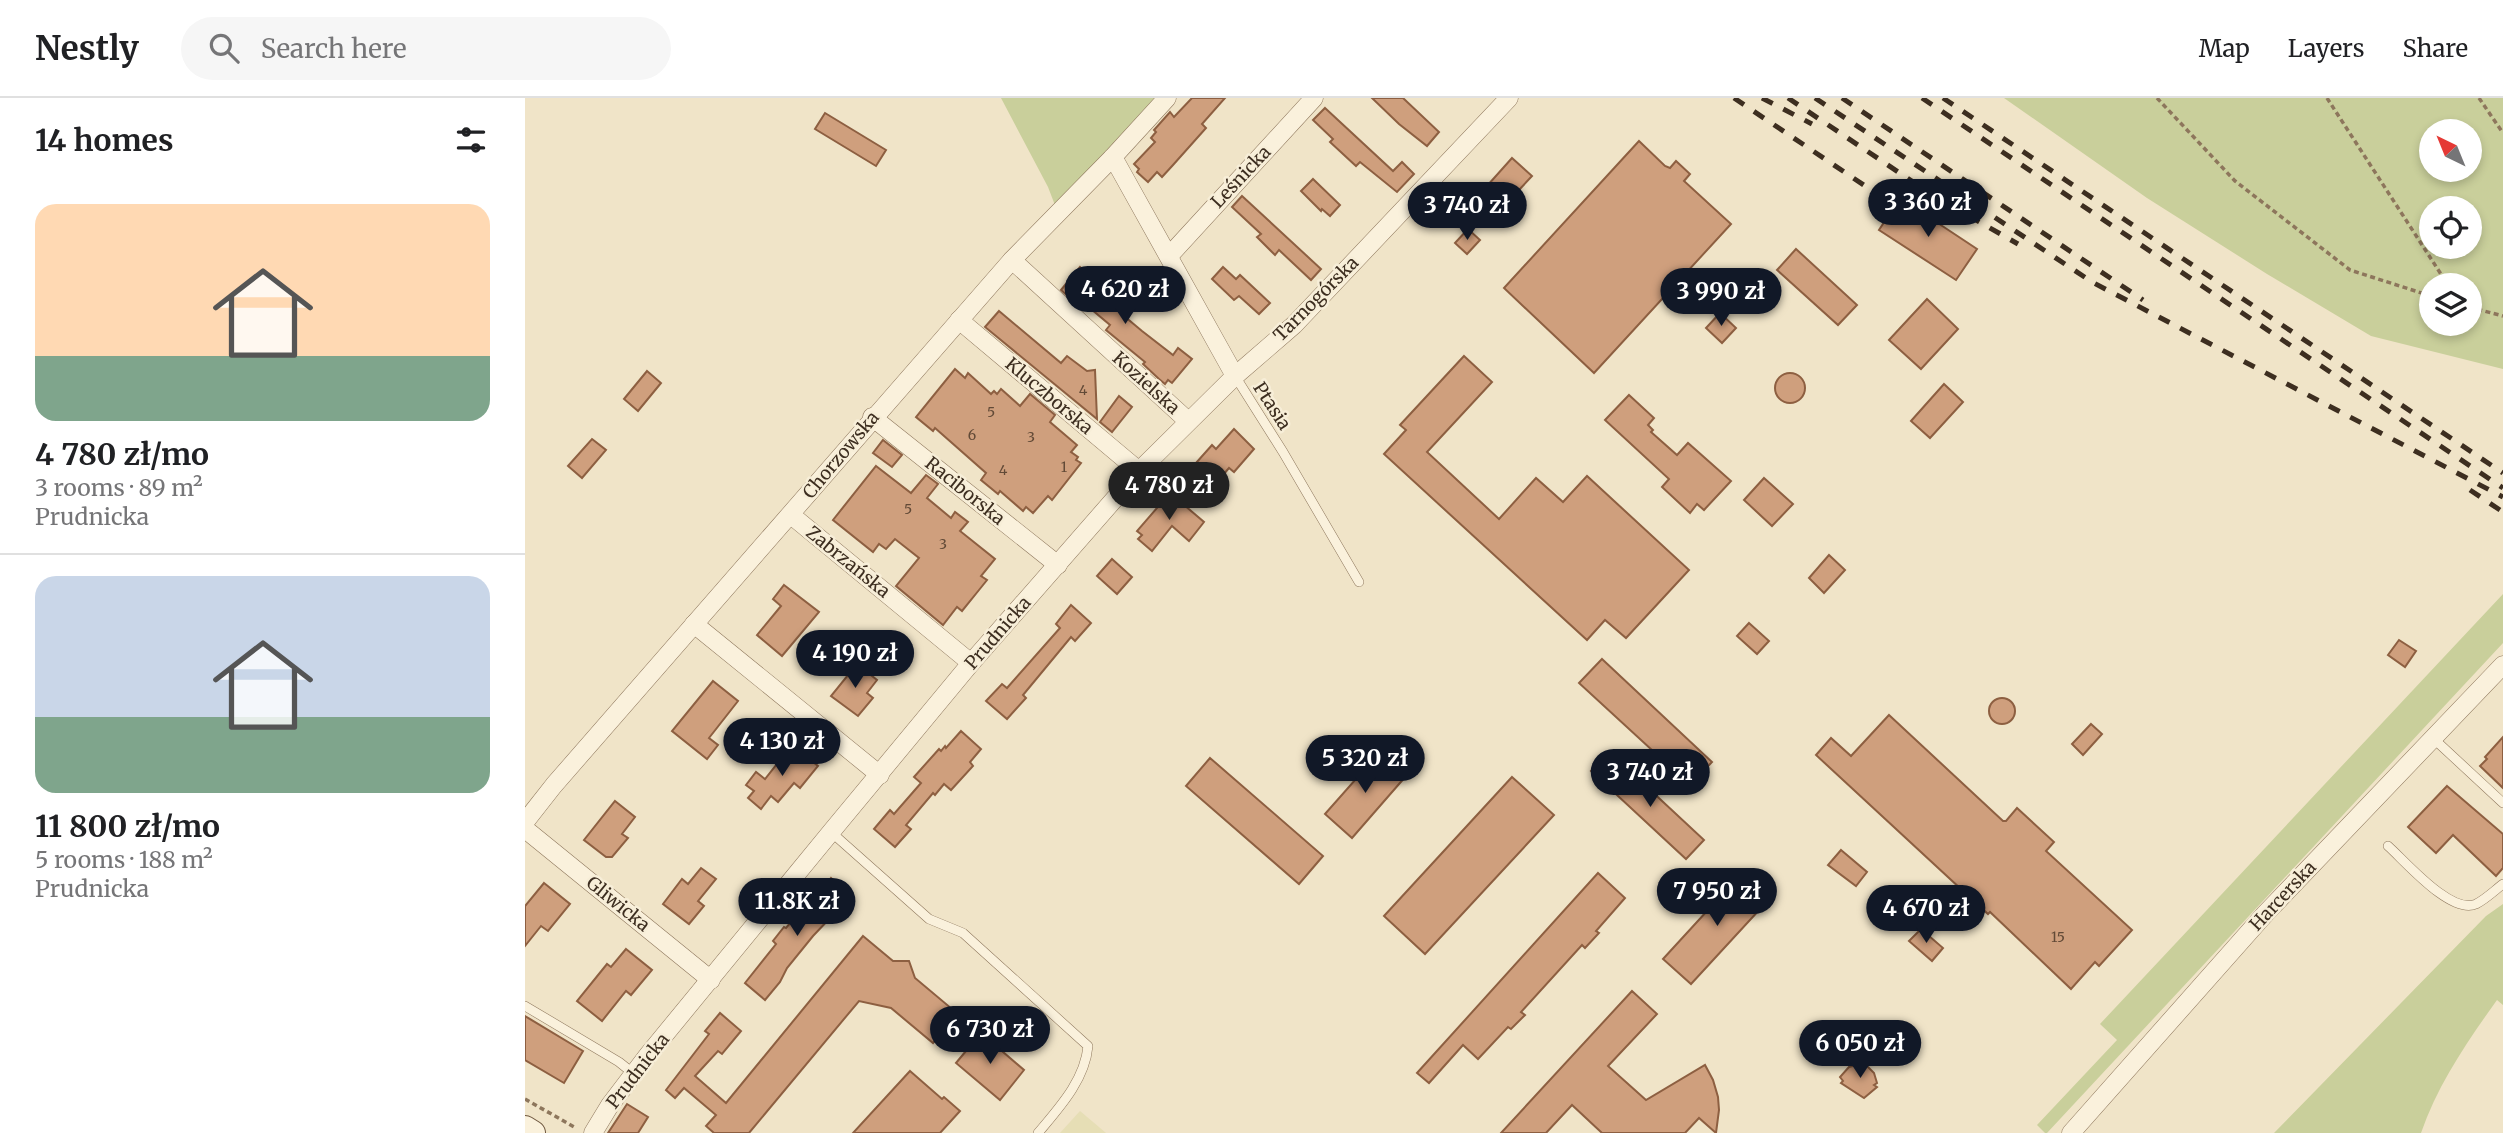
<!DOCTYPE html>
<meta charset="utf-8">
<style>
:root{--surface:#fff;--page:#f6f6f6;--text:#202124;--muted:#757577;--line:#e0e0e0;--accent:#111827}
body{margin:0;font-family:Merriweather,serif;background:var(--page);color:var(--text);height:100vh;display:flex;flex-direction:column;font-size:26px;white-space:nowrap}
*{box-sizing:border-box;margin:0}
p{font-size:23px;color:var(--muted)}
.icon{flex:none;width:38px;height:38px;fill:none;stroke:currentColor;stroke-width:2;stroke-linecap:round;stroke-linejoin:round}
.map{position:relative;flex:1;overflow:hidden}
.details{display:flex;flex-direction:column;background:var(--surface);width:525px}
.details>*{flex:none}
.needle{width:46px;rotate:317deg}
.controls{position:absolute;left:1894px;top:21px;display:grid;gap:14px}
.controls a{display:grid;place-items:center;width:63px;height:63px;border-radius:50%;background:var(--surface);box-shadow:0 4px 10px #0003;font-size:35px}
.price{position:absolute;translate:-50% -60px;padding:0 16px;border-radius:24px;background:var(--accent);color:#fff;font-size:23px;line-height:46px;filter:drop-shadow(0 2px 4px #0008)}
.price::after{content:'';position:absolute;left:50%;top:42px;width:21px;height:16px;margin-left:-10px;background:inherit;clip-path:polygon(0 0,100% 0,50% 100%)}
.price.current{background:#222;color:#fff}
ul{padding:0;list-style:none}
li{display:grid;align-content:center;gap:14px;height:371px;padding:0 35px}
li+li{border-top:2px solid var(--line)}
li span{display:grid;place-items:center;height:217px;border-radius:21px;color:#555}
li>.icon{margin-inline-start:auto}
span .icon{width:126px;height:126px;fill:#fffc;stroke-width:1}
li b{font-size:30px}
h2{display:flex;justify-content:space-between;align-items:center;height:84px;padding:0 35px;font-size:30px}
header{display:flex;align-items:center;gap:42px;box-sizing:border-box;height:98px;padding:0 35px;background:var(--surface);border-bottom:2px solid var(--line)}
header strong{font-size:33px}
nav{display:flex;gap:38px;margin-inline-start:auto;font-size:24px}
.search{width:490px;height:63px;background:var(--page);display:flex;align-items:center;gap:18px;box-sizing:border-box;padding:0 24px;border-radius:38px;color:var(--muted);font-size:26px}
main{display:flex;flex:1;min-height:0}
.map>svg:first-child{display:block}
</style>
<header>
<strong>Nestly</strong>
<div class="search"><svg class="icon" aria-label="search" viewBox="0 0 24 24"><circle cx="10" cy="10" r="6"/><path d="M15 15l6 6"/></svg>Search here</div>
<nav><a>Map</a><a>Layers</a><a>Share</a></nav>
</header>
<main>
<section class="details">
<h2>14 homes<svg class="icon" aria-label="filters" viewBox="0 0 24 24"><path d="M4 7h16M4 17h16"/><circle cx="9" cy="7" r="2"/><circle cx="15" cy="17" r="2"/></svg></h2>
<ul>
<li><span style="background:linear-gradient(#ffd9b3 70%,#7fa58c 0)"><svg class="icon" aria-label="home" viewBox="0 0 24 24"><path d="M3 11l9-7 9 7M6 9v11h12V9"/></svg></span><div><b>4 780 zł/mo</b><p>3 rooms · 89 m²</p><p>Prudnicka</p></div></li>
<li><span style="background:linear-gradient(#c9d6e8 65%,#7fa58c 0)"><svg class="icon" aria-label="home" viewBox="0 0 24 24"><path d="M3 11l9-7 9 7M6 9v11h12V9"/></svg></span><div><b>11 800 zł/mo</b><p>5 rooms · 188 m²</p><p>Prudnicka</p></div></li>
</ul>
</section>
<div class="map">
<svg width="1978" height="1035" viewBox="0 0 1978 1035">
<rect width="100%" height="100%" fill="#f0e4c8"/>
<!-- farmland -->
<path fill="#e6deb5" d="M555 1013 581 1035H535Z"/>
<!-- green -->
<g fill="#c9cf9b" fill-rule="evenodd">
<path d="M476 0H642L533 115 523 89Z"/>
<path d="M1479 0H1978V271L1846 238 1742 176 1622 100ZM1906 33H1944V72H1906ZM1906 110H1944V149H1906ZM1906 187H1944V226H1906Z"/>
<path d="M1978 496V545L1522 1035H1520L1512 1027 1592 942 1575 926Z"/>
<path d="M1978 806V907L1972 902C1942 944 1913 986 1896 1035H1749L1961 818Z"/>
</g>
<!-- building -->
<g fill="#cf9f7d" stroke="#8d5f41" stroke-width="2">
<path d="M667 0H700L677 26 681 30 648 67 637 79 632 74 623 84 612 74 614 71 609 66 630 44 626 40 631 34 629 32 645 14 649 19Z"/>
<path d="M847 0H878L914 34 902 48 874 26Z"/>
<path d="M800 10 868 73 877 64 889 76 872 94 835 64 831 68 805 44 808 41 788 22Z"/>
<path d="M300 15 361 52 351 68 290 31Z"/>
<path d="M1114 43 1140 68 1145 70 1151 63 1165 76 1159 83 1206 126 1069 275 979 190Z"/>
<path d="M987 60 1007 78 964 124 945 107Z"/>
<path d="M788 81 815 107 805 118 797 111 796 113 776 93Z"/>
<path d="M717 98 796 171 786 182 754 152 750 157 732 139 736 136 707 109Z"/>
<path d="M1375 100 1452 151 1431 182 1354 132Z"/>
<path d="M943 131 955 142 942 156 930 145Z"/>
<path d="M1271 151 1332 207 1313 227 1252 172Z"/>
<path d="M555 169 572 184 577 177 591 188 580 202 617 233 648 257 653 250 667 261 647 285 643 282 640 286 634 281 618 266 620 264 581 232 585 227 560 206 556 210 536 192Z"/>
<path d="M698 169 711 181 715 177 745 205 734 216 714 198 709 202 687 181Z"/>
<path d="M1402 201 1433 231 1396 271 1364 242Z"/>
<path d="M474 213 536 265 542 258 562 273 570 272 572 321 460 229Z"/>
<path d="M1195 215 1211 230 1197 245 1181 230Z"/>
<path d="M939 258 967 284 902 354 974 421 1011 380 1038 404 1062 378 1164 472 1101 540 1080 522 1062 542 859 356 881 332 875 327Z"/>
<path d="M430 271 440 280 443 275 466 296 469 293 472 296 476 291 495 308 505 296 530 317 525 324 552 347 546 354 553 359 551 362 556 365 527 402 523 398 508 415 501 409 498 413 475 393 473 396 456 382 461 375 410 330 408 333 391 319Z"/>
<path d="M122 273 136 285 113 313 99 301Z"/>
<circle cx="1265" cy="290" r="15"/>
<path d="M1419 286 1438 304 1405 340 1386 323Z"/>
<path d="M1104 297 1129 320 1123 327 1128 332 1126 334 1152 357 1163 345 1206 383 1179 412 1172 406 1165 415 1137 389 1144 381 1080 322Z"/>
<path d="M594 298 607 309 587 334 575 324Z"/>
<path d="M709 331 729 351 709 374 704 370 692 384 671 365 687 347 691 351Z"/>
<path d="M67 341 81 352 57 380 43 368Z"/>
<path d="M358 342 377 357 367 369 348 355Z"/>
<path d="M351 368 386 395 401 377 413 386 402 400 426 420 430 414 443 424 435 433 470 461 456 478 462 482 454 492 437 513 432 509 418 527 371 488 394 460 370 441 361 451 354 446 348 454 308 422Z"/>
<path d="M1239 380 1268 406 1247 428 1219 402Z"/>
<path d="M645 395 679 424 664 443 647 428 627 453 613 441 617 437 612 433Z"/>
<path d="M1304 457 1320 472 1299 495 1284 480Z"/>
<path d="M587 461 607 479 592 496 572 478Z"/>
<path d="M259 487 294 514 257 558 232 537 256 508 248 501Z"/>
<path d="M546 507 566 525 550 543 546 539 498 597 501 600 482 621 461 603 477 586 482 590 535 530 531 526Z"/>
<path d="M1224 525 1244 543 1232 556 1212 538Z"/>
<path d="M1874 542 1891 553 1880 569 1863 557Z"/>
<path d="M1077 561 1187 664 1165 687 1054 585Z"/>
<path d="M332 566 352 582 342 595 348 600 333 618 306 598Z"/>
<path d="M188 583 213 603 184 640 193 647 182 661 147 633Z"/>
<circle cx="1477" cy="613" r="13"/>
<path d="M1364 617 1478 723H1481L1492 710 1529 744 1521 753 1607 832 1574 868 1570 864 1546 891 1465 814 1463 816 1291 657 1306 640 1326 658Z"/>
<path d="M1566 626 1577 636 1558 657 1547 646Z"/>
<path d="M436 633 456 651 445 664 448 668 426 692 419 686 410 697 408 695 381 727 386 731 370 749 349 731 365 712 369 716 396 685 389 679 414 651 416 653 420 648 421 650Z"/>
<path d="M1978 639V690L1955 668 1962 661 1960 659Z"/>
<path d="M267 647 293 668 275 690 269 685 253 704 246 698 236 711 223 700 229 693 221 687 231 674 240 681Z"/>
<path d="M854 655 881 678 827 740 800 716Z"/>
<path d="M1078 659 1102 682 1108 676 1179 742 1161 761 1066 673Z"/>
<path d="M685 660 798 758 774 786 661 688Z"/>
<path d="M987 679 1029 717 900 856 859 818Z"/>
<path d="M1922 688 1978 736V770L1971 778 1928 737 1911 755 1883 729Z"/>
<path d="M90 703 110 719 97 736 103 740 87 759H81L59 742Z"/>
<path d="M1316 752 1342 774 1331 788 1303 767Z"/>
<path d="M176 770 191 781 173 803 179 808 164 826 138 806 157 781 163 786Z"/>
<path d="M1073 775 1100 800 1071 833 1074 835 1060 850 1057 847 996 914 1000 917 986 931 983 929 953 961 938 947 904 985 892 975Z"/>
<path d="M1216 776 1230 789 1235 784 1248 797 1166 886 1138 861Z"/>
<path d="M306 780 326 798 288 838 262 870 255 884 240 902 220 885 251 846 248 843 259 829 261 830 282 805 284 807Z"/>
<path d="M19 785 45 806 23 833 16 828 0 848V808Z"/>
<path d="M1396 831 1418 850 1407 863 1384 843Z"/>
<path d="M338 838 368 863H384L390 880 433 916 408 945 366 910 334 903 224 1035H189L181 1028 191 1017 159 990 150 1000 141 992 184 936 180 933 195 915 216 933 197 956 193 953 170 978 201 1005Z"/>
<path d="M101 851 127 872 106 897 101 893 77 923 52 903 82 866 86 869Z"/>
<path d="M1107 893 1132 916 1083 968 1121 1002 1180 967 1188 982 1193 999 1194 1012 1191 1035 1174 1020 1160 1035H1077L1047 1007 1021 1035H976Z"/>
<path d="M0 918 58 953 39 985 0 962Z"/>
<path d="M456 935 499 972 475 1002 431 965Z"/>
<path d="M1339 965 1349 975 1352 985 1349 987 1352 989 1339 1000 1316 985 1318 983 1315 979 1324 969Z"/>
<path d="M385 973 417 1001 419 999 435 1013 415 1035H328Z"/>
<path d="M102 1006 123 1019 113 1035H83Z"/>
</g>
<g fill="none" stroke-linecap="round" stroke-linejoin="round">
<!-- service casing -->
<g stroke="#8d765c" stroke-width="10">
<g id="service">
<path d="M710 278 758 354 834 484"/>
<path d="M1909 641 1978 705"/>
<path d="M306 734 404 821 438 835 563 948C560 982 534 1010 513 1035"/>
<path d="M1863 748C1881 764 1926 817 1951 806 1961 801 1970 792 1978 786"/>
<path d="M0 908 94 964 109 976"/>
</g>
</g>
<!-- minor casing -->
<g stroke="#8d765c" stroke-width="19">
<g id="minor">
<path d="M588 59 710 278"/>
<path d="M644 158 789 0"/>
<path d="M487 162 663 323"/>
<path d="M434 222 614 373"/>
<path d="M347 319 533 467"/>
<path d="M266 417 446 565"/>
<path d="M169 526 355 677"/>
<path d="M0 724 29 687 487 162 588 59 642 0"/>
<path d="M0 731 186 882"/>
<path d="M68 1035 85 1007 123 957 306 734 446 565 614 373 710 278 769 227 984 0"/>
<path d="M1546 1035 1740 816 1978 567"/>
</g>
</g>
<!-- secondary casing -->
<g stroke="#6f573f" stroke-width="26">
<path id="secondary" d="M0 1030 8 1035"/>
</g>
<!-- path -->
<g stroke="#8d765c" stroke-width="3.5" stroke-dasharray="5 3.5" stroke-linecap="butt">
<path d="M1632 0 1710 83 1825 172 1906 198"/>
<path d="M1802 0 1923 187"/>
<path d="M1954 0 1978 35"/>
<path d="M1944 209 1978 218"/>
<path d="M0 1001 51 1030"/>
</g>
<!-- service -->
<use href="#service" stroke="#faf1dc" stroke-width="9"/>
<!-- minor -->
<use href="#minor" stroke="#faf1dc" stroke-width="18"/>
<!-- secondary -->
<use href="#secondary" stroke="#faf1dc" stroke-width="24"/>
<!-- rail -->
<g stroke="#3d2e20" stroke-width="5" stroke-dasharray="12 12" stroke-linecap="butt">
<path d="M1209 0 1370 108"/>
<path d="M1237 0 1287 26"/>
<path d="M1263 0 1409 98 1493 146"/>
<path d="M1290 0 1567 184 1978 399"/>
<path d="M1317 0 1618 202"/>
<path d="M1397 0 1978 390"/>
<path d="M1418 0 1978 375"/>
<path d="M1945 392 1978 414"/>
</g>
</g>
<g text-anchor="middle" stroke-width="5" stroke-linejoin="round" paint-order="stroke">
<!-- number labels -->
<g font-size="14" fill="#624a37">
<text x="558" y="297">4</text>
<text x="466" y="319">5</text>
<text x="447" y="342">6</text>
<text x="506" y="344">3</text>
<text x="539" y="374">1</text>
<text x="478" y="377">4</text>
<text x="383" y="416">5</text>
<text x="418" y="451">3</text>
<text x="1533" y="844">15</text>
</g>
<!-- street labels -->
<g font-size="18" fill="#3d2e20" stroke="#f7eed8">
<text transform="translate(716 79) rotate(-47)" y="6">Leśnicka</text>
<text transform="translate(791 201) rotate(-45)" y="6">Tarnogórska</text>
<text transform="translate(621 285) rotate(42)" y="6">Kozielska</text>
<text transform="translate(524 298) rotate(40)" y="6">Kluczborska</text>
<text transform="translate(747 308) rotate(57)" y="6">Ptasia</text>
<text transform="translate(316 357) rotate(-50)" y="6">Chorzowska</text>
<text transform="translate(440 393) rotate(39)" y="6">Raciborska</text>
<text transform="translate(323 464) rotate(39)" y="6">Zabrzańska</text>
<text transform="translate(473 535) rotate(-49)" y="6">Prudnicka</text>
<text transform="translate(1758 798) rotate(-47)" y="6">Harcerska</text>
<text transform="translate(93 806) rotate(39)" y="6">Gliwicka</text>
<text transform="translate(113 973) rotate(-52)" y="6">Prudnicka</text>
</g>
</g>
</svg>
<div class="controls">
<a><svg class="needle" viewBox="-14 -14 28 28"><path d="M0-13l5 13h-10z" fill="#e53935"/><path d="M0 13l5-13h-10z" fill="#757577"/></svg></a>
<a><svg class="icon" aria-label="locate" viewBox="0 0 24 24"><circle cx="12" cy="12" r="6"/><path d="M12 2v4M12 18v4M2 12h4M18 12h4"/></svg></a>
<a><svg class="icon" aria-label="layers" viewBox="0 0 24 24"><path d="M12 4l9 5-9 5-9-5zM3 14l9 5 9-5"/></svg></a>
</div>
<b class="price" style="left:1403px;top:141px">3 360 zł</b>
<b class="price" style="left:942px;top:144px">3 740 zł</b>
<b class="price" style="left:600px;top:228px">4 620 zł</b>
<b class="price" style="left:1196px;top:230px">3 990 zł</b>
<b class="price current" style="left:644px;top:424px">4 780 zł</b>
<b class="price" style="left:330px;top:592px">4 190 zł</b>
<b class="price" style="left:257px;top:680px">4 130 zł</b>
<b class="price" style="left:840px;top:697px">5 320 zł</b>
<b class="price" style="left:1125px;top:711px">3 740 zł</b>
<b class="price" style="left:1192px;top:830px">7 950 zł</b>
<b class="price" style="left:272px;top:840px">11.8K zł</b>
<b class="price" style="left:1401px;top:847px">4 670 zł</b>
<b class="price" style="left:465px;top:968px">6 730 zł</b>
<b class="price" style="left:1335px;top:982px">6 050 zł</b>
</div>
</main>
